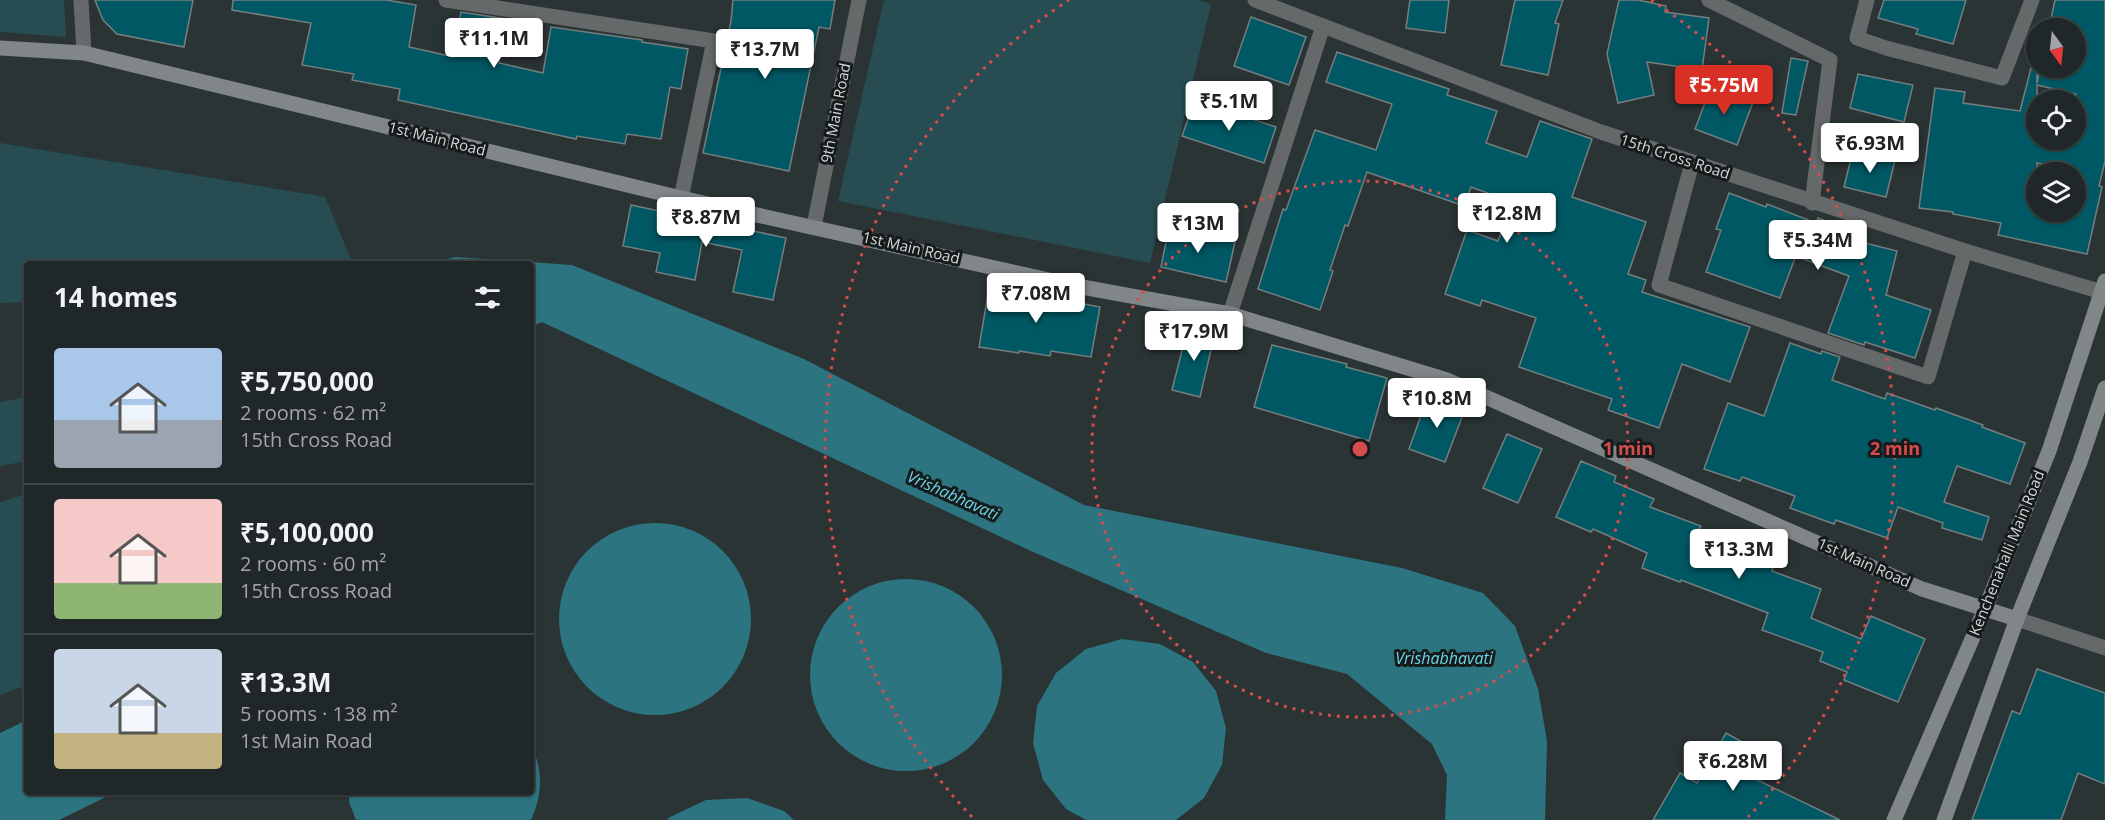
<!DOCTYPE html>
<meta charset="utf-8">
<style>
:root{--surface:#202728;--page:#282f30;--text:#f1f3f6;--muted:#a2a5a8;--line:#3d4445;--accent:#d93025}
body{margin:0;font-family:"Open Sans",sans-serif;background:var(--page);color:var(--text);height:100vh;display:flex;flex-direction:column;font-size:22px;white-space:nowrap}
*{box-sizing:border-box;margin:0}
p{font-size:20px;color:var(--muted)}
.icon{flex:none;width:33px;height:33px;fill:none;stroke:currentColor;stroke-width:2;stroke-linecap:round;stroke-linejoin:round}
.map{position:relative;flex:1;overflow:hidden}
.sheet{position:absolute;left:24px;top:261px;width:510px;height:534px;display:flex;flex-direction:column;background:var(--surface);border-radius:6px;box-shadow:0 2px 4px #0004,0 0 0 2px var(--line)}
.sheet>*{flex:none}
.needle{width:39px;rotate:165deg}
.fabs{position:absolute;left:2026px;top:18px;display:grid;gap:12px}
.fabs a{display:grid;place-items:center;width:60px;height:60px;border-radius:50%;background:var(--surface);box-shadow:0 2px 4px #0004,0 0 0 2px var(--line);font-size:30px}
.price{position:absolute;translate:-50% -51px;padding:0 14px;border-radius:6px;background:#fff;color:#222;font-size:20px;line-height:39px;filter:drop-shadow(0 2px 3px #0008)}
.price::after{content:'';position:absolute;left:50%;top:36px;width:18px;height:14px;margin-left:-9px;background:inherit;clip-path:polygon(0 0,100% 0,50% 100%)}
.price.on{background:var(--accent);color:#fff}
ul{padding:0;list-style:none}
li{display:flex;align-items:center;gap:18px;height:150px;padding:0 30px}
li+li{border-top:2px solid var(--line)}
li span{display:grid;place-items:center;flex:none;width:168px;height:120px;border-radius:6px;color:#555}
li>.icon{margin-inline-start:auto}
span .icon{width:72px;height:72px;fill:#fffc;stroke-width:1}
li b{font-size:26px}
h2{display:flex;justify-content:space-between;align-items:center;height:72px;padding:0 30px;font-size:26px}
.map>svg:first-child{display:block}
</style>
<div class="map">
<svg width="2105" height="820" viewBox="0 0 2105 820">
<rect width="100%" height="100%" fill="#2b3435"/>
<!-- green -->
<g fill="#274d53">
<path d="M0 0H64L66 37 0 32Z"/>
<path d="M884 0H1199L1211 4 1150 263 838 201Z"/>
<path d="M0 143 325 197 353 264H27V302L0 303Z"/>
<path d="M27 397V461L0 466V402Z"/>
<path d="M27 494V685L0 695V502Z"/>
</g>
<!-- water -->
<g fill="#2b7480">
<path d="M455 257 572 265 804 359 1084 505 1402 568 1483 593 1515 626 1538 689 1547 741 1545 820H1445L1447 775 1432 744 1347 674 1266 653 1031 551 542 322 531 327V264H429Z"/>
<circle cx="655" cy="619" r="96"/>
<circle cx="906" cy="675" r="96"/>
<path d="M1122 639 1160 644 1193 662 1216 691 1226 728 1222 765 1204 798 1176 820H1086L1066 809 1043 780 1033 743 1037 706 1056 673 1086 649Z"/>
<path d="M27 720V792H116L59 820H0V733Z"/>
<path d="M531 744C543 771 543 792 531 820H356L349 802V792H531Z"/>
<path d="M747 798 784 811 794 820H667L670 817 706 800Z"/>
</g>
<!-- building -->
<g fill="#005864" stroke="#747e7f" stroke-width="1.5" fill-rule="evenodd">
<path d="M95 0H193L184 47 117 34 103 20Z"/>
<path d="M233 0H386L416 5 409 47 454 57 461 12 506 19 499 63 543 73 551 27 642 40V42L688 49 681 89 670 87 661 139 627 134 625 144 577 136 576 139 398 100 400 89 352 80 354 74 302 65 311 23 232 10Z"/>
<path d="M733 0H835L830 29 819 27 789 171 703 153 731 21Z"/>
<path d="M1410 0H1449L1445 33 1406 28Z"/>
<path d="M1515 0H1563L1555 23 1559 24 1548 75 1501 65Z"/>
<path d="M1619 0H1638L1666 6 1665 12 1709 18 1702 70 1647 62 1654 95 1618 103 1607 54Z"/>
<path d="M1884 0H1966L1953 44 1916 34 1918 29 1878 18Z"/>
<path d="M2055 0H2105V161L2099 186 2102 187 2087 254 1998 235 2001 223 1953 214V212L1919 208 1935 88 1965 92 1963 103 2020 111 2031 68 2037 69V83L2040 68H2076V28H2049ZM2037 85 2076 94V140H2037ZM2037 163 2076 172V212H2037Z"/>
<path d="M1251 17 1306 37 1289 85 1234 66Z"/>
<path d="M1337 52 1449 89 1447 95 1497 111 1486 143 1527 157 1540 121 1592 139 1572 197 1646 222 1628 274 1646 280 1642 292 1750 327 1730 382 1682 364 1659 428 1608 410 1612 399 1519 367 1536 318 1482 300 1480 306 1445 294 1467 230 1498 241 1512 202 1471 187 1464 206 1367 172 1348 226 1345 225 1330 270 1333 271 1320 310 1258 289 1283 209 1286 210 1315 130 1376 150 1392 104 1326 82Z"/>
<path d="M1791 58 1808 61 1796 115 1782 113Z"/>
<path d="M1858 74 1913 85 1904 122 1850 108Z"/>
<path d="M1711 87 1753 102 1737 145 1695 129Z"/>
<path d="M1195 100 1276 127 1264 163 1182 136Z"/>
<path d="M1853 150 1895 160 1886 197 1844 187Z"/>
<path d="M1729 193 1766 207 1767 204 1816 223 1818 218 1852 231 1849 239 1897 251 1886 295 1931 310 1915 358 1865 342 1864 345 1828 333 1849 276 1798 257 1795 258 1780 298 1706 272 1721 230 1716 229Z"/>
<path d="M631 205 786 238 773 300 733 292 742 250 702 242 695 280 656 272 660 253 623 246Z"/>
<path d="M1169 227 1235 242 1226 282 1161 267Z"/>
<path d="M990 282 1030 290 1028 301 1067 308 1068 301 1100 307 1091 357 1051 351 1050 356 1019 351V353L979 347Z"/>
<path d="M1188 327 1215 333 1200 397 1172 390Z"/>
<path d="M1790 343 1821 354 1822 351 1840 357 1832 380 1885 399 1887 393 1935 410 1936 408 1983 425 1982 427 2025 443 2010 484 1957 466 1944 502 1989 517 1982 540 1942 528 1943 523 1898 507 1887 538 1836 520 1834 524 1790 508 1795 496 1742 477 1740 481 1704 469 1728 403 1764 416Z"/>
<path d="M1272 345 1347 364 1346 367 1387 378 1369 441 1254 407Z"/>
<path d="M1428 396 1465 409 1445 462 1409 449Z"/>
<path d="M1507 434 1542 449 1518 503 1483 488Z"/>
<path d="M1581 461 1616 476 1614 482 1654 499 1650 507 1701 526 1699 529 1736 543 1734 547 1775 562 1772 571 1821 589 1811 618 1861 639 1871 616 1925 639 1898 702 1844 680 1847 672 1820 661 1823 652 1762 630 1768 613 1681 580 1680 582 1642 568 1647 553 1593 529 1591 532 1556 517Z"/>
<path d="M2037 669 2105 693V784L2078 773 2061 820H1972L2012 711 2020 714Z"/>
<path d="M1726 733 1760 752 1747 775 1840 820H1653L1680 773 1697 783Z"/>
</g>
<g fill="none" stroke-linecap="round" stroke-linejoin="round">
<!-- street -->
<g stroke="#65696a" stroke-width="15">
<path d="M81 0 84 53"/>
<path d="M446 0 714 41 681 198"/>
<path d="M1255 0 1601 132 1965 251 2102 292"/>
<path d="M1709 0 1830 60 1812 203"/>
<path d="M1867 0 1857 38 1886 48 2002 78 2032 0"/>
<path d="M1692 163 1659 285 1928 377 1965 251"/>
<path d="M814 226 859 0"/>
<path d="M1230 314 1323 26"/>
<path d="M2017 619 2105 648"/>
</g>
<!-- secondary -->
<g stroke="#818789" stroke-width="15">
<path d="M0 48 84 53 681 198 1071 285 1230 314 1447 380 1922 589 2017 619"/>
<path d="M1894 820 1985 609 2049 451 2105 281"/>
<path d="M1944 820 2017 619 2080 462 2105 388"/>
</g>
</g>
<!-- distance rings -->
<g fill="none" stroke="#d64c4c" stroke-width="3" stroke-dasharray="3 6">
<circle cx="1360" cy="449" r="268"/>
<path d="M972 817A535 535 0 0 1 1069 0M1651 0A535 535 0 0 1 1748 817"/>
</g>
<g text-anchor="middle" stroke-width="6" stroke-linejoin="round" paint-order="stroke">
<!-- street labels -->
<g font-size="15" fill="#d4dadb" stroke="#171a1b">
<text transform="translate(836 113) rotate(-79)" y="5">9th Main Road</text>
<text transform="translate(437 139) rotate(14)" y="5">1st Main Road</text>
<text transform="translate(1675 157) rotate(18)" y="5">15th Cross Road</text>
<text transform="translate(911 248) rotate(13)" y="5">1st Main Road</text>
<text transform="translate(2007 553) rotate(-68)" y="5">Kenchenahalli Main Road</text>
<text transform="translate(1864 563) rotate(24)" y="5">1st Main Road</text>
</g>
<!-- water labels -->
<g font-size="16" font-style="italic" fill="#69d7ea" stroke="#171a1b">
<text transform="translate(953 495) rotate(24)" y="6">Vrishabhavati</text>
<text x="1444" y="664">Vrishabhavati</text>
</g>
</g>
<circle cx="1360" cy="449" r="9" fill="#d64c4c" stroke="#171a1b" stroke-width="3"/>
<g font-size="18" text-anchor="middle" font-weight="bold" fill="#d64c4c" stroke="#171a1b" stroke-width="6" stroke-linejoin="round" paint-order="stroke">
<text x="1628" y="455">1 min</text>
<text x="1895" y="455">2 min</text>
</g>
</svg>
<div class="fabs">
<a><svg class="needle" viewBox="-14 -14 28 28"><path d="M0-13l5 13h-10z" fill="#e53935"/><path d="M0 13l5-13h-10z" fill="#a2a5a8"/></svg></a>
<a><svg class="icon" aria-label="locate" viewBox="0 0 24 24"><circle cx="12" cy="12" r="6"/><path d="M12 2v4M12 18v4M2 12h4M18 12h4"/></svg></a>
<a><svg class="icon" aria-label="layers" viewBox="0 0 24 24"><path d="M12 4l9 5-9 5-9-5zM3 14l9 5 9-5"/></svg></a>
</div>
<b class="price" style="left:494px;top:69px">₹11.1M</b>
<b class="price" style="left:765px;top:80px">₹13.7M</b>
<b class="price on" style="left:1724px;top:116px">₹5.75M</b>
<b class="price" style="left:1229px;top:132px">₹5.1M</b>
<b class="price" style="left:1870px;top:174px">₹6.93M</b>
<b class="price" style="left:1507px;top:244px">₹12.8M</b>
<b class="price" style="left:706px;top:248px">₹8.87M</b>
<b class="price" style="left:1198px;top:254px">₹13M</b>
<b class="price" style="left:1818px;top:271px">₹5.34M</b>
<b class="price" style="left:1036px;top:324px">₹7.08M</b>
<b class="price" style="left:1194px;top:362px">₹17.9M</b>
<b class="price" style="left:1437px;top:429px">₹10.8M</b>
<b class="price" style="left:1739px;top:580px">₹13.3M</b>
<b class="price" style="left:1733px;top:792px">₹6.28M</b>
<section class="sheet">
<h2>14 homes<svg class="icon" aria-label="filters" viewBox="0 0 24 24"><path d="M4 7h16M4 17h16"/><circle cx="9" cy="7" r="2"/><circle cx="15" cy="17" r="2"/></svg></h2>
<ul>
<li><span style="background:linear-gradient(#a9c7e8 60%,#9aa5b1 0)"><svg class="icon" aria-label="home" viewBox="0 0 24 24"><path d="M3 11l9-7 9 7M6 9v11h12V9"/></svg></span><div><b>₹5,750,000</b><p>2 rooms · 62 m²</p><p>15th Cross Road</p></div></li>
<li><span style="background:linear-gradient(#f6c9c9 70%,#8fb573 0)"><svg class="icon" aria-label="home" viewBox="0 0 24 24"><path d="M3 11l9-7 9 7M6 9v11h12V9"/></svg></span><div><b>₹5,100,000</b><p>2 rooms · 60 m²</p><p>15th Cross Road</p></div></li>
<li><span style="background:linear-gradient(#c9d6e8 70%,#c2b280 0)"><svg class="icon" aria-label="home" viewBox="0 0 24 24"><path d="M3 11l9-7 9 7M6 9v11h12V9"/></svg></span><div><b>₹13.3M</b><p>5 rooms · 138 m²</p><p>1st Main Road</p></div></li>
</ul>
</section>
</div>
